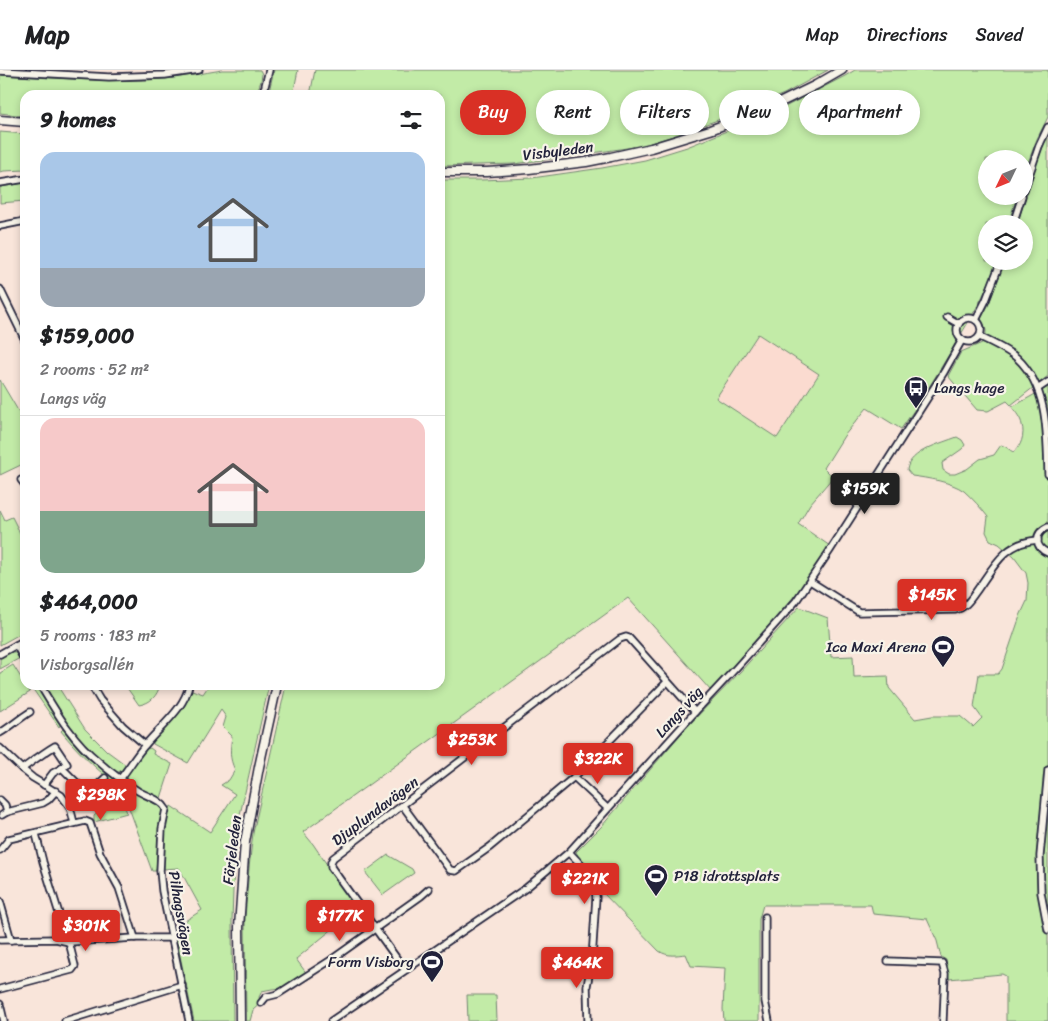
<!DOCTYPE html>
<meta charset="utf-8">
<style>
:root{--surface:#fff;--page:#f6f6f6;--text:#202124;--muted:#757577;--line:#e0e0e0;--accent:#d93025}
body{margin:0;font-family:Sriracha,sans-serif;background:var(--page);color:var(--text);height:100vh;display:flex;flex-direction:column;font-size:19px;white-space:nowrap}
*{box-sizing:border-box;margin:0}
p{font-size:16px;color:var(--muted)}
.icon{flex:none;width:28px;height:28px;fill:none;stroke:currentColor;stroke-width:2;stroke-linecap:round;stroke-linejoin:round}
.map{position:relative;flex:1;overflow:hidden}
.drawer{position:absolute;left:20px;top:20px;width:425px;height:600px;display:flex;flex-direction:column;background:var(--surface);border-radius:15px;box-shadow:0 2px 8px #0003}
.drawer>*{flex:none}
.banner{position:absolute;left:460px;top:20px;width:475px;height:45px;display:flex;gap:10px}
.needle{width:32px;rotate:227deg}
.buttons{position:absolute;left:978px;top:80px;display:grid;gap:10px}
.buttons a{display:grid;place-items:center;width:55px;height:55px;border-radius:50%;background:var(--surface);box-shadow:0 2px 8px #0003;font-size:25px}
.price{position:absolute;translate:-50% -42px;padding:0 11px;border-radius:5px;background:var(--accent);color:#fff;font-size:16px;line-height:32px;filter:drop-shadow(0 1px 2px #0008)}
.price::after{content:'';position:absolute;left:50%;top:30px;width:15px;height:11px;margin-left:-8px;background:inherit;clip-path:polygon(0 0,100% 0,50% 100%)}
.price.selected{background:#222;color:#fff}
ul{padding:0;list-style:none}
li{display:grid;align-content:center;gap:10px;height:265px;padding:0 20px}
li+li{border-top:1px solid var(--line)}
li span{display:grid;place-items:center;height:155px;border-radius:15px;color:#555}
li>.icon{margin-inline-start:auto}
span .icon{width:90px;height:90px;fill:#fffc;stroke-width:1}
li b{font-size:21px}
h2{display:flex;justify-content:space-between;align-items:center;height:60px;padding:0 20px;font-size:21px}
.tag{padding:0 18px;border-radius:22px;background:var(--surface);box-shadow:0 2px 8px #0003;font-size:18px;line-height:45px}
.tag.selected{background:var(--accent);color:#fff}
header{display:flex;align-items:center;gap:30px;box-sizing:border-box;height:70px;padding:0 25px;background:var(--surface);border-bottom:1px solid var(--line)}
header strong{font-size:24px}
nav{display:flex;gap:28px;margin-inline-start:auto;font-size:18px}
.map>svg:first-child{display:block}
</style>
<header>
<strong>Map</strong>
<nav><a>Map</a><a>Directions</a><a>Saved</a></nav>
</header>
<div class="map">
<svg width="1048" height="951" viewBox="0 0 1048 951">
<rect width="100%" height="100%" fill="#f9e5da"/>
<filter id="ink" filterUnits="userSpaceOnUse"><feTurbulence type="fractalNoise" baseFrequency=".02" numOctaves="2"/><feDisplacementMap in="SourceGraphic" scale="10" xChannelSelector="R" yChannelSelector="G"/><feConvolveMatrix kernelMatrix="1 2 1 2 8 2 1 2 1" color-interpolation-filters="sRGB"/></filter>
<g filter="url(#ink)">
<!-- built -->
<path fill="#fbdbd0" d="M758 264 819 304 777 368 716 327Z"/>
<!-- green -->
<g fill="#c2eba7" stroke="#728671" fill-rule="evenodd">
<path d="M222 0H260L262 4 261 11 256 25H25V46L0 43V5C55 8 110 13 165 9 184 7 203 3 222 0Z"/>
<path d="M274 0H298L293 25H269L270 17Z"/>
<path d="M315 0H828L784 24 751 38 673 66 641 76 592 83 514 94 440 96V25H310Z"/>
<path d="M855 0H1048V47L1037 69 1024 103V89H986V126H1017L1008 154H986V191H997C987 224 968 252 951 281 935 308 919 334 901 359L867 338 844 366 824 398 833 407 810 434 798 454 830 476 810 507 797 523 711 621 628 528 303 762 313 774 357 839 296 889 307 904 283 918 272 919 262 921 259 927 261 933 253 940 250 951H246L245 848 249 798 253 763 286 615H440V110H481L532 108 602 98 645 90 687 77 779 40 845 6ZM758 264 819 304 777 368 716 328Z"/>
<path d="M0 62 25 64V100L4 101 0 102Z"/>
<path d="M1048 64V306L1011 335 1007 331 988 341 977 340 948 306 961 282 982 273C988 262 987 260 981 249L988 236 1005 191H1024V154H1017L1036 95Z"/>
<path d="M25 113V131L0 133V117Z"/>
<path d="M0 310 20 344 25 342V393L0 405Z"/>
<path d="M1048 317V951H1006V906L1002 904 949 909 946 890 941 887 937 871 927 849 873 844 871 835H763L759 849V951H724L723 939 725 898 691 896 686 884C676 885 668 887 659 881L602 822 596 802 584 795 576 782 601 757 685 659 740 602 799 537 828 548 831 587 853 586 854 607 888 606 889 618 915 649 932 646H960L973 657 982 648 974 637 979 604H998L1002 599 1020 546 1027 531 1028 513 1026 503 1014 487 999 474 990 470 986 462 988 447C981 438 973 429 964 421 952 412 927 408 912 406L907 400C909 381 942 373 957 367L962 370 965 375 962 379 942 393 943 400 949 404H955L967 399 980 389 994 385 1001 375 1006 377 1013 382C1021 378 1025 364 1022 355 1021 348 1016 343 1012 337Z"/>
<path d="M0 440 5 450 12 447 25 473V561L0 575Z"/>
<path d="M12 581 18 585 20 588 0 599V587Z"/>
<path d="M13 595 30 622 0 641V603Z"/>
<path d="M30 615H37L61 654 59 657Z"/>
<path d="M43 615H57L85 659 107 681 126 695 121 701C117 702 117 703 113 701 101 695 74 664 66 653 58 641 51 627 43 615Z"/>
<path d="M125 615H160C157 626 151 633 139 635Z"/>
<path d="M209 615H269L239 749 234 790 232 852 233 951H194L174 858 202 840 179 798 163 799 164 758 171 736 210 762 235 724 221 715 229 710 235 700C229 688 230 680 232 666L223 657 226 647 221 640 188 693 153 674V671L184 636 188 630 192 620 203 624Z"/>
<path d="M63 659 95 693 115 710 114 713C94 697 77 681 61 661Z"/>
<path d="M150 678 154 681 153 684 172 694 161 728 140 719 127 709V704L146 679Z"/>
<path d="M121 714 160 735 163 740 159 757 156 801H152L124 724 119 716Z"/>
<path d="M115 718 121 725 127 743 94 752V746L114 727 111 723Z"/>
<path d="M388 785 412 799 414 803 383 825 365 802Z"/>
<path d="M467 925H496L497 951H468Z"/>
</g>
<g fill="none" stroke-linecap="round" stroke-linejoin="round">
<!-- street casing -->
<g stroke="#22223b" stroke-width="9">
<g id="street">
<path d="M0 1 109 7 165 5 199 0"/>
<path d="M261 25 265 16 269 0"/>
<path d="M0 113 25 109"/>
<path d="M1024 120 1039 76 1048 57"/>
<path d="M1013 154 1022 126"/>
<path d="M0 156 25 151"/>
<path d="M0 219 25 270"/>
<path d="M947 247 959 254"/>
<circle cx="969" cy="260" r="12"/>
<path d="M976 250 986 230 1001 191"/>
<path d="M980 267C993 273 1006 279 1017 288 1048 317 1047 363 1048 404"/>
<path d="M1039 318 1048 312"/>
<path d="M21 410 25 415"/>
<path d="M1048 457C1034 463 1034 477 1048 483"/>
<path d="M810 511 859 542 955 540C965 538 970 530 975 523 993 498 1004 472 1038 470"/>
<path d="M16 575 25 591"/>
<path d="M0 584 25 570"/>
<path d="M40 615C57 643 72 670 98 691 110 702 124 712 138 721 148 727 160 729 166 739L162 759 160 801 162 821 189 951"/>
<path d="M91 615 100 630 123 656 145 675"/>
<path d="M0 663C10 657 19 649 30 642"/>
<path d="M0 678 22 699 33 708 61 725 70 737 74 753"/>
<path d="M22 699C33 691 43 683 55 676L67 694 62 698"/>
<path d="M1048 700 1040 786 1041 823 1048 860"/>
<path d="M574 707 607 738"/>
<path d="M120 709C129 698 136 685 146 674 161 656 185 638 189 615"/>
<path d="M44 715 53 703 62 698 88 724"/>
<path d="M0 730 5 735 7 742"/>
<path d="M403 736 447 796 450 800 456 801 490 777 574 707 667 612"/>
<path d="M70 737 80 732 105 708"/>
<path d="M2 745 7 742 43 733 48 730 56 721"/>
<path d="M0 780 9 769 85 751 90 753 100 783 119 818 135 868"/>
<path d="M569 782 589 803 595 817 596 827 592 889 587 916 588 951"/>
<path d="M0 831 11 870"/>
<path d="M765 847V931L769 951"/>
<path d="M0 870 56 869 69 872 135 868H172"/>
<path d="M888 891 942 893 945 904 943 951"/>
<path d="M405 900 331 797V792L333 788 620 569 626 567 629 568 695 642"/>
<path d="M0 919 72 900 75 896 69 872 65 863 43 792 36 764"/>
<path d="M261 933 266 927 278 924 331 890 421 826 429 819"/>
<path d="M0 934 4 951"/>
<path d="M65 951 182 915"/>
<path d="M331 951 507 831 526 818 569 782 695 642 736 598 796 531 829 482 944 302 962 270"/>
</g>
</g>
<!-- secondary casing -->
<g stroke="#22223b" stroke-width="11">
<g id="secondary">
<path d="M0 50 25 52"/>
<path d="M440 102H487L529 99 586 92 611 87 651 78 710 60 771 37 816 15 842 0"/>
<path d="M240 951 239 857 245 772 259 697 277 615"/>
</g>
</g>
<!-- street -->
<use href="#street" stroke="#f7f3e8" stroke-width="5.5"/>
<!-- secondary -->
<use href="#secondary" stroke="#f7f3e8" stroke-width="8"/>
</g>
</g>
<!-- icons -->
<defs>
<g id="bus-pin" transform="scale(1.25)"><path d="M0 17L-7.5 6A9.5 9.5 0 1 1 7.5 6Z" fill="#22223b" stroke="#f7f3e8"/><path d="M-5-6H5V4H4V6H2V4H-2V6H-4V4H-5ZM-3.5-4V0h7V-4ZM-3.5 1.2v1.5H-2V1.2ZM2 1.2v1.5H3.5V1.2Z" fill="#fff"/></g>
<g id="stadium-pin" transform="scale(1.25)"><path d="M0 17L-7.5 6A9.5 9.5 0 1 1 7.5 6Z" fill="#22223b" stroke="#f7f3e8"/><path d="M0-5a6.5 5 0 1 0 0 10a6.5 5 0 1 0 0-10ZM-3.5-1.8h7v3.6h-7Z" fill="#fff"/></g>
</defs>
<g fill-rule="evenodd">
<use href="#bus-pin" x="916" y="318"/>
<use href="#stadium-pin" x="943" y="577"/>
<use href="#stadium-pin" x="656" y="806"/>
<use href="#stadium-pin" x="432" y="892"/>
</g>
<g text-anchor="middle" stroke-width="4.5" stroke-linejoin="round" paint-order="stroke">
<!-- street labels -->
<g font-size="15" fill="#22223b" stroke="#f7f3e8">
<text transform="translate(558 81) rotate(-7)" y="5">Visbyleden</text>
<text transform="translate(679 642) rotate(-48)" y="5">Langs väg</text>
<text transform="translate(375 741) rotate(-37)" y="5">Djuplundavägen</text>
<text transform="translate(232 780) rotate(-83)" y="5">Färjeleden</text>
<text transform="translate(181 843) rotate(80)" y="5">Pilhagsvägen</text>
</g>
<!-- poi labels -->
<g font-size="15" fill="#22223b" stroke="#f7f3e8" text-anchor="start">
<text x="934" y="323">Langs hage</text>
<text x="926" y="582" text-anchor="end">Ica Maxi Arena</text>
<text x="674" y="811">P18 idrottsplats</text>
<text x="414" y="897" text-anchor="end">Form Visborg</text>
</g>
</g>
</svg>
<div class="buttons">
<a><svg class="needle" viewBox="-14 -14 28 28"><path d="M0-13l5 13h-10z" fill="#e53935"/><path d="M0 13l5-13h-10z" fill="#757577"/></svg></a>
<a><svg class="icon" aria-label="layers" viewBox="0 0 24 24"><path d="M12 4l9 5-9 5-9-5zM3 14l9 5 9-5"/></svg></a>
</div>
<b class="price selected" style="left:865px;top:445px">$159K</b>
<b class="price" style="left:932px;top:551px">$145K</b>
<b class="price" style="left:472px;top:696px">$253K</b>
<b class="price" style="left:598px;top:715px">$322K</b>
<b class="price" style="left:101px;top:751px">$298K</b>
<b class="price" style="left:585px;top:835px">$221K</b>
<b class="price" style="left:340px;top:872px">$177K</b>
<b class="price" style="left:86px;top:882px">$301K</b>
<b class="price" style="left:577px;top:919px">$464K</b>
<div class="banner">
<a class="tag selected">Buy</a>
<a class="tag">Rent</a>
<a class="tag">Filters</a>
<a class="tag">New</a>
<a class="tag">Apartment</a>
</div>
<section class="drawer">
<h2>9 homes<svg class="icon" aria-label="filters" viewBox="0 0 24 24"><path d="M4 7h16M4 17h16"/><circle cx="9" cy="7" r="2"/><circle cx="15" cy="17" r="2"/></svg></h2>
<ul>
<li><span style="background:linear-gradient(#a9c7e8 75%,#9aa5b1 0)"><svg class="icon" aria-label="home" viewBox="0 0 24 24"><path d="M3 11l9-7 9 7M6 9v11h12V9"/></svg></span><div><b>$159,000</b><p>2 rooms · 52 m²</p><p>Langs väg</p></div></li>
<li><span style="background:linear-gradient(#f6c9c9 60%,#7fa58c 0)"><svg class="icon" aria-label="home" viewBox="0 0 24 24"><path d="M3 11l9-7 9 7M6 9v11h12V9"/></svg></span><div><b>$464,000</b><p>5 rooms · 183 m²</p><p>Visborgsallén</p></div></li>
</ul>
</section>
</div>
